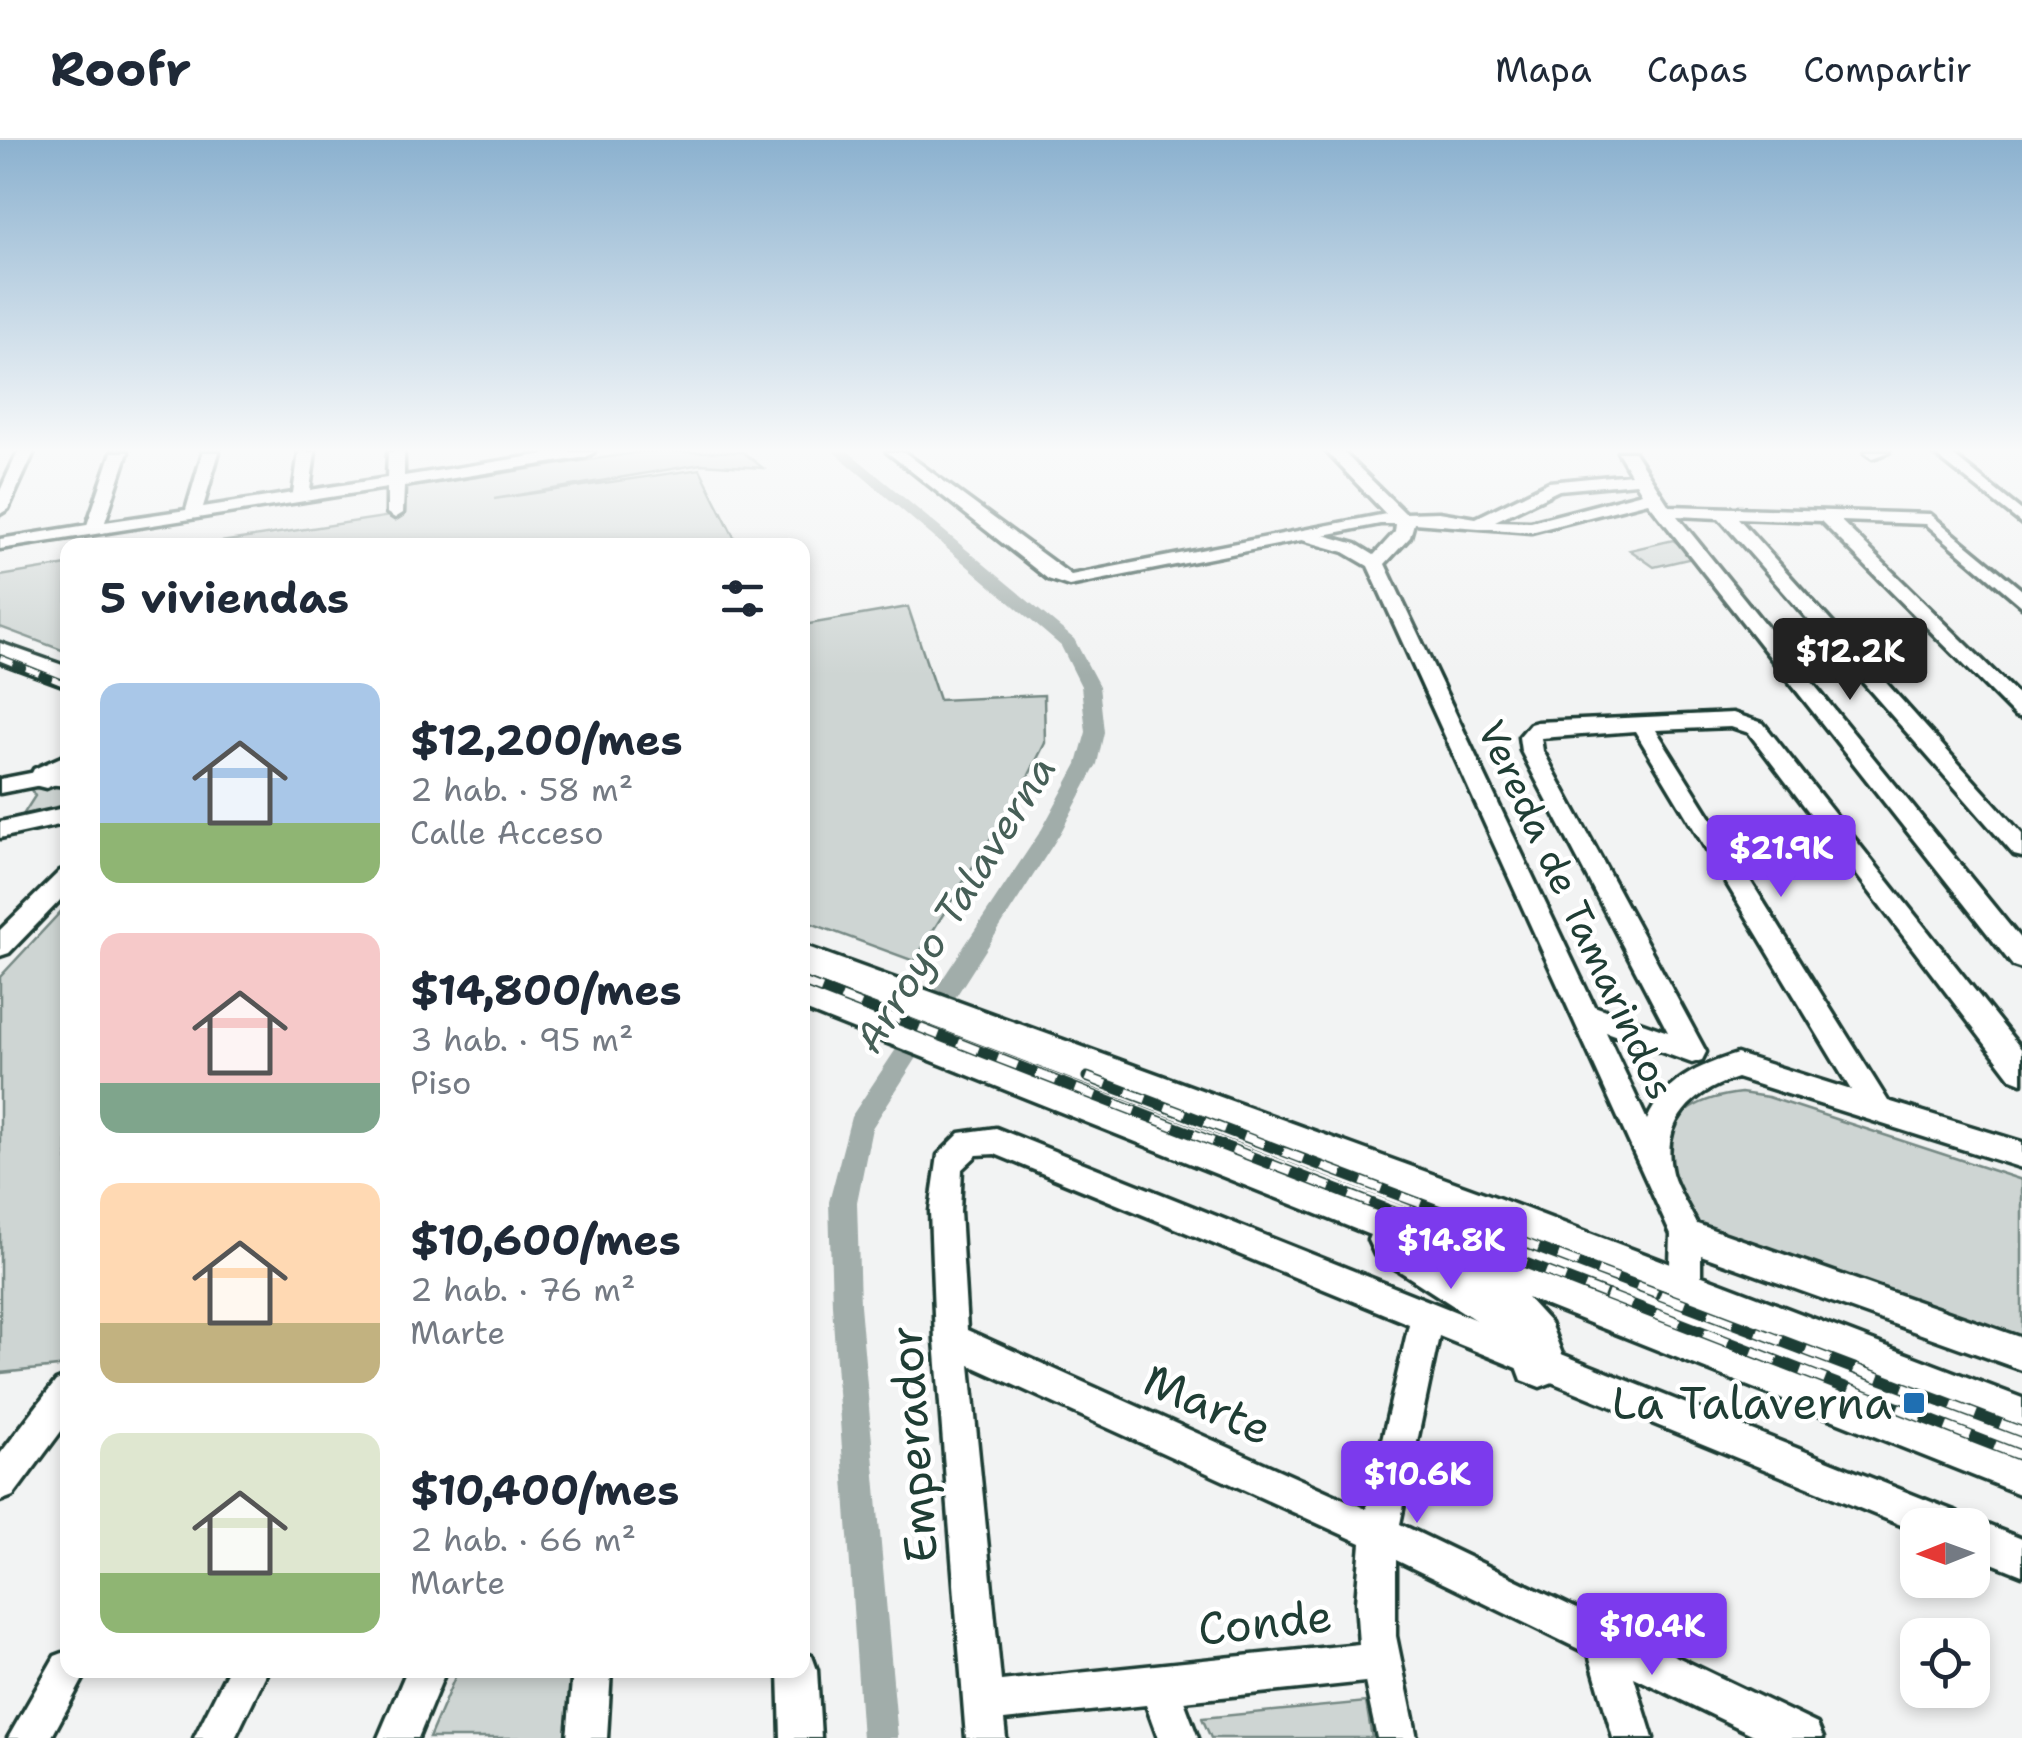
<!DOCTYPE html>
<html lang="es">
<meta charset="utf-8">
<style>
:root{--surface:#fff;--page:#f2f2f3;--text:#1f2937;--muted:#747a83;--line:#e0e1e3;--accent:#7c3aed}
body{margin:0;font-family:"Shantell Sans",sans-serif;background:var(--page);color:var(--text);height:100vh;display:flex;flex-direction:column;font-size:38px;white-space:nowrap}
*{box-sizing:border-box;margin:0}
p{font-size:32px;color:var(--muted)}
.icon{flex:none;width:55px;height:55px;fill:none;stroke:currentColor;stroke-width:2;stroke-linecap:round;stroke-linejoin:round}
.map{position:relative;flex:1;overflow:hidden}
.panel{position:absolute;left:60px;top:398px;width:750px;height:1140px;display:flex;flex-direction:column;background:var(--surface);border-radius:20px;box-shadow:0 5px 15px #0003}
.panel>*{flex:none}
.needle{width:65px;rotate:269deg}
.buttons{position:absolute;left:1900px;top:1368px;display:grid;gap:20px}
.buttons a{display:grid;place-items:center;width:90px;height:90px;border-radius:20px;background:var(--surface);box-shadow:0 5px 15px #0003;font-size:50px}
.price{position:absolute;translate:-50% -85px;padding:0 22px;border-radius:10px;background:var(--accent);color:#fff;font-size:32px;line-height:65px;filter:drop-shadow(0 2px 5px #0008)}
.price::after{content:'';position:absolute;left:50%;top:60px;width:30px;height:22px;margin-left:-15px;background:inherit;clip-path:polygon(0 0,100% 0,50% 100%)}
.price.on{background:#222;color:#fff}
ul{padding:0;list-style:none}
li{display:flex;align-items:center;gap:30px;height:250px;padding:0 40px}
li span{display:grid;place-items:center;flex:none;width:280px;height:200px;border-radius:20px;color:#555}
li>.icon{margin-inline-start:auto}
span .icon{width:120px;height:120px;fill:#fffc;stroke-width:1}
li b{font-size:42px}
h2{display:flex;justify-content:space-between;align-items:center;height:120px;padding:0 40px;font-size:42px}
header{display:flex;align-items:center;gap:60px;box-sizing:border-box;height:140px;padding:0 50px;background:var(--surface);border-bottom:2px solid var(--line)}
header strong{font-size:48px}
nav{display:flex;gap:55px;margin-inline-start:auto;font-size:35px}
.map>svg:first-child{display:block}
</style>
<header>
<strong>Roofr</strong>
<nav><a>Mapa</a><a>Capas</a><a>Compartir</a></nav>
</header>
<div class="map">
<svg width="2022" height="1598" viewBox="0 0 2022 1598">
<rect width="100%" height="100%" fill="#f2f3f3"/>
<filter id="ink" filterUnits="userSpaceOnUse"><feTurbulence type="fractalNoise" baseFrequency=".01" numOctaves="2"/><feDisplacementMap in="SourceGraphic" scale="20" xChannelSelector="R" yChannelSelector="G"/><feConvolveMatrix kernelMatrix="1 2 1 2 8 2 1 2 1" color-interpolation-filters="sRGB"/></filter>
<g filter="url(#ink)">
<!-- green -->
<g fill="#ced5d3" stroke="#768984" stroke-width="2.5">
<path d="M641 312H743L763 328 701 324 494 359 700 329 738 405H201L404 374 406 348Z"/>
<path d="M1673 400 1697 417 1654 427 1630 410Z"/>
<path d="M67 425V512L0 487V436Z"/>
<path d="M908 467 939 560 1044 555 1045 603 1024 645 914 821 802 780 803 485Z"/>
<path d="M46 641 67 647V670L21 678 35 656 28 645Z"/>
<path d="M67 765V1226L0 1233V837Z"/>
<path d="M1741 953 1768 957 2022 1040V1200L1694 1083C1654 1018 1652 963 1741 953Z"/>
<path d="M458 1530H571L566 1598H429Z"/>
<path d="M1366 1562 1372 1598H1211L1202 1578Z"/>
</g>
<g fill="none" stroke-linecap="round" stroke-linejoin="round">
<!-- canal -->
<path fill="#a1adaa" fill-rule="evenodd" d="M834 312H849L1074 499 1099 546 1104 592 1097 624 1061 692 872 988 857 1062 860 1165 898 1598H862L832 1165 829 1062 851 977 1042 689 1077 624 1086 592 1081 546 1061 506Z"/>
<!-- minor casing -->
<g stroke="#1f3d34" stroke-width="7">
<g id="minor">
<path d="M18 312H34L8 369 0 374V351Z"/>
<path d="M112 312H128L105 382 186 370 203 312H219L203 367 293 353 299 312H315L310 350 387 338 388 312H404V336L558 312H594L586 317 404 346 403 373 395 378 387 373V348L0 409V399L87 385Z"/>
<path d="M887 312H904L1071 435 1386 374 1327 312H1343L1405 373 1439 372 1476 378 1549 342 1631 334 1618 312H1634L1669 366 1930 374 2022 450V466L1926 384 1841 381 2022 559V578L2015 576 1821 381 1738 378 2022 694V717L2014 715 1719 378 1677 376 2022 801V829L2013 826 1648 362 1531 392 1414 383 1410 397 1385 424 1594 866 1668 892 1521 611 1519 597 1530 584 1537 582 1733 573 1763 583 2022 910V943L2012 939 1749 593 1731 587 1656 590 1888 961 2022 1002V1028L1737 938C1691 952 1660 983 1672 1033 1677 1050 1689 1068 1697 1084L2022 1198V1230L1701 1115V1154L1696 1165 1685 1169 1674 1165 1669 1154 1671 1095 1368 426 1344 412 1302 400 1069 446 1048 439ZM1636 343 1642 353 1531 382 1495 381 1559 350ZM1380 384H1396L1395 392 1374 415 1356 404 1324 395ZM1635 591 1851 950 1737 914C1698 926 1664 941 1647 980L1606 892 1692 923 1702 920 1706 912 1543 611 1541 598Z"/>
<path d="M1889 312 1873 318 1865 313 1866 312Z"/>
<path d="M1932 312H1949L2022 371V384Z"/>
<path d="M46 630 68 632V646L46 644 0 653V639Z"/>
<path d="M68 667V683L0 698V682Z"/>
<path d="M68 728V752L9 813 0 816V790L60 731Z"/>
<path d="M996 988 1944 1367 1957 1372 1961 1383 1972 1379 2022 1399V1435L1972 1415V1385H1918V1392L1439 1196 1400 1384 1817 1584 1823 1598H1760L1634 1537 1653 1598H1613L1589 1514 1396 1420V1496L1417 1598H1377L1365 1542 1184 1561 1198 1598H1158L1146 1565 1004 1580 1006 1598H966L935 1200 930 1071 938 1015 960 993ZM995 1014 1409 1184 1366 1369 967 1190 960 1071 962 1029 977 1015ZM970 1225 1361 1403 1356 1462 1359 1504 1001 1541Z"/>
<path d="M68 1236V1282L13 1356 0 1361V1314L56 1241Z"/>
<path d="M68 1511V1530H88L51 1598H8L55 1516Z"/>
<path d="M802 1512 812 1516 817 1530 821 1598H781L779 1530H802Z"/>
<path d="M228 1530H268L235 1598H194Z"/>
<path d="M407 1530H446L418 1598H378Z"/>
<path d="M573 1530H611L607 1598H567Z"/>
</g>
</g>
<!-- highway casing -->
<g stroke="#1f3d34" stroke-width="7">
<g id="highway">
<path d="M0 503 68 527V547L0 522Z"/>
<path d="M68 614V639L46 648 34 645 30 637 34 629Z"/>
<path d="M802 805 1498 1058 2022 1258V1355L1527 1158 1550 1183 1565 1222 1558 1240 1540 1247 1522 1240 1512 1213 1500 1196 1375 1115 1368 1100 1370 1095 802 869V837L1602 1142 802 836Z"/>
</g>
</g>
<!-- minor -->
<use href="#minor" fill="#fff" fill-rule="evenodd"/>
<!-- highway -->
<use href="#highway" fill="#fff" fill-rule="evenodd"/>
<!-- rail-far2 casing -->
<g stroke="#1f3d34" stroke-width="8">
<path id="rail-far2" d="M0 518 68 545"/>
</g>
<!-- rail-far1 casing -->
<g stroke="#1f3d34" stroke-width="11">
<g id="rail-far1">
<path d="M802 842 1613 1157"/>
<path d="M1087 937 1667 1157"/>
</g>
</g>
<!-- rail casing -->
<g stroke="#1f3d34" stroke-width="12">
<g id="rail">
<path d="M1607 1155 2022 1316"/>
<path d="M1660 1155 2022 1292"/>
</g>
</g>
<!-- rail-far2 -->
<use href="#rail-far2" stroke="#fff" stroke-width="5" stroke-dasharray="14" stroke-linecap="butt"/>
<!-- rail-far1 -->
<use href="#rail-far1" stroke="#fff" stroke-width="8" stroke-dasharray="21" stroke-linecap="butt"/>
<!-- rail -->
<use href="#rail" stroke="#fff" stroke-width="9" stroke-dasharray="26" stroke-linecap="butt"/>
</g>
</g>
<!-- sky -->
<linearGradient id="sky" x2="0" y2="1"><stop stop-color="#8bb1cf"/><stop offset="0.58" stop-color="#f9fafa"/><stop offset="1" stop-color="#f9fafa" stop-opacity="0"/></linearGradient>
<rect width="2022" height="535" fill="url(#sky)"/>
<!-- markers -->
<rect fill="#1f6fb2" stroke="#fff" stroke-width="4" x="1902" y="1251" width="24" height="24" rx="5"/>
<g text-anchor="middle" stroke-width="9" stroke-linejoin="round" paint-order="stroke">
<!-- street labels -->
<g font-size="38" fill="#1f3d34" stroke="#fff">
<text transform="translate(1576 770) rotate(65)" y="13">Vereda de Tamarindos</text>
</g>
<!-- water labels -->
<g font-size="40" font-style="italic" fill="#465f57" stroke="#fff">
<text transform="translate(955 764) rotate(-58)" y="14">Arroyo Talaverna</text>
</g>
<!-- near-poi labels -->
<g font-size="45" fill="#1f3d34" stroke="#fff" text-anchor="end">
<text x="1892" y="1279">La Talaverna</text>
</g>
<!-- near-street labels -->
<g font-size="45" fill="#1f3d34" stroke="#fff">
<text transform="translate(1208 1264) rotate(24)" y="16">Marte</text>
<text transform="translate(913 1304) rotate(-94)" y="16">Emperador</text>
<text transform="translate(1265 1482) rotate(-6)" y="16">Conde</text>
</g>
</g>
</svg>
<div class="buttons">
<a><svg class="needle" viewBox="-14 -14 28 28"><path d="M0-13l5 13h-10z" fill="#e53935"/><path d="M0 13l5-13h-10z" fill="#747a83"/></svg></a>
<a><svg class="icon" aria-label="locate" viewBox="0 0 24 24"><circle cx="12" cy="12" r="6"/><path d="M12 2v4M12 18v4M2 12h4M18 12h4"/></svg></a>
</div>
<b class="price on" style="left:1850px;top:563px">$12.2K</b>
<b class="price" style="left:1781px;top:760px">$21.9K</b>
<b class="price" style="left:1451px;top:1152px">$14.8K</b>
<b class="price" style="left:1417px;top:1386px">$10.6K</b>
<b class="price" style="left:1652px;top:1538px">$10.4K</b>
<section class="panel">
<h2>5 viviendas<svg class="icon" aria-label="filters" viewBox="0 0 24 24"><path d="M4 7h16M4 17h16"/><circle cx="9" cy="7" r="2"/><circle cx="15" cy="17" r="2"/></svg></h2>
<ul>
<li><span style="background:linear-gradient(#a9c7e8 70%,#8fb573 0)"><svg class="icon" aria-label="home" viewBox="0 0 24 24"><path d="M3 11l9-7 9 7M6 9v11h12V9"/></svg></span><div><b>$12,200/mes</b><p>2 hab. · 58 m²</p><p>Calle Acceso</p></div></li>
<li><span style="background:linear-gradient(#f6c9c9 75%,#7fa58c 0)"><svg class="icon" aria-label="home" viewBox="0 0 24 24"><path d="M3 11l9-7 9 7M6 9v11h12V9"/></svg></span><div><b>$14,800/mes</b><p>3 hab. · 95 m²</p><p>Piso</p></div></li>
<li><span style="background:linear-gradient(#ffd9b3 70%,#c2b280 0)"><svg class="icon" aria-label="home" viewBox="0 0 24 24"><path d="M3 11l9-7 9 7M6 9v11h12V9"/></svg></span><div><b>$10,600/mes</b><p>2 hab. · 76 m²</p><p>Marte</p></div></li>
<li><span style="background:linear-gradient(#dfe7d0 70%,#8fb573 0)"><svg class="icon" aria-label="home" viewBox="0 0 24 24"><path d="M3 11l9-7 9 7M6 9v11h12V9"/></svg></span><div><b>$10,400/mes</b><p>2 hab. · 66 m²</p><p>Marte</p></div></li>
</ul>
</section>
</div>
